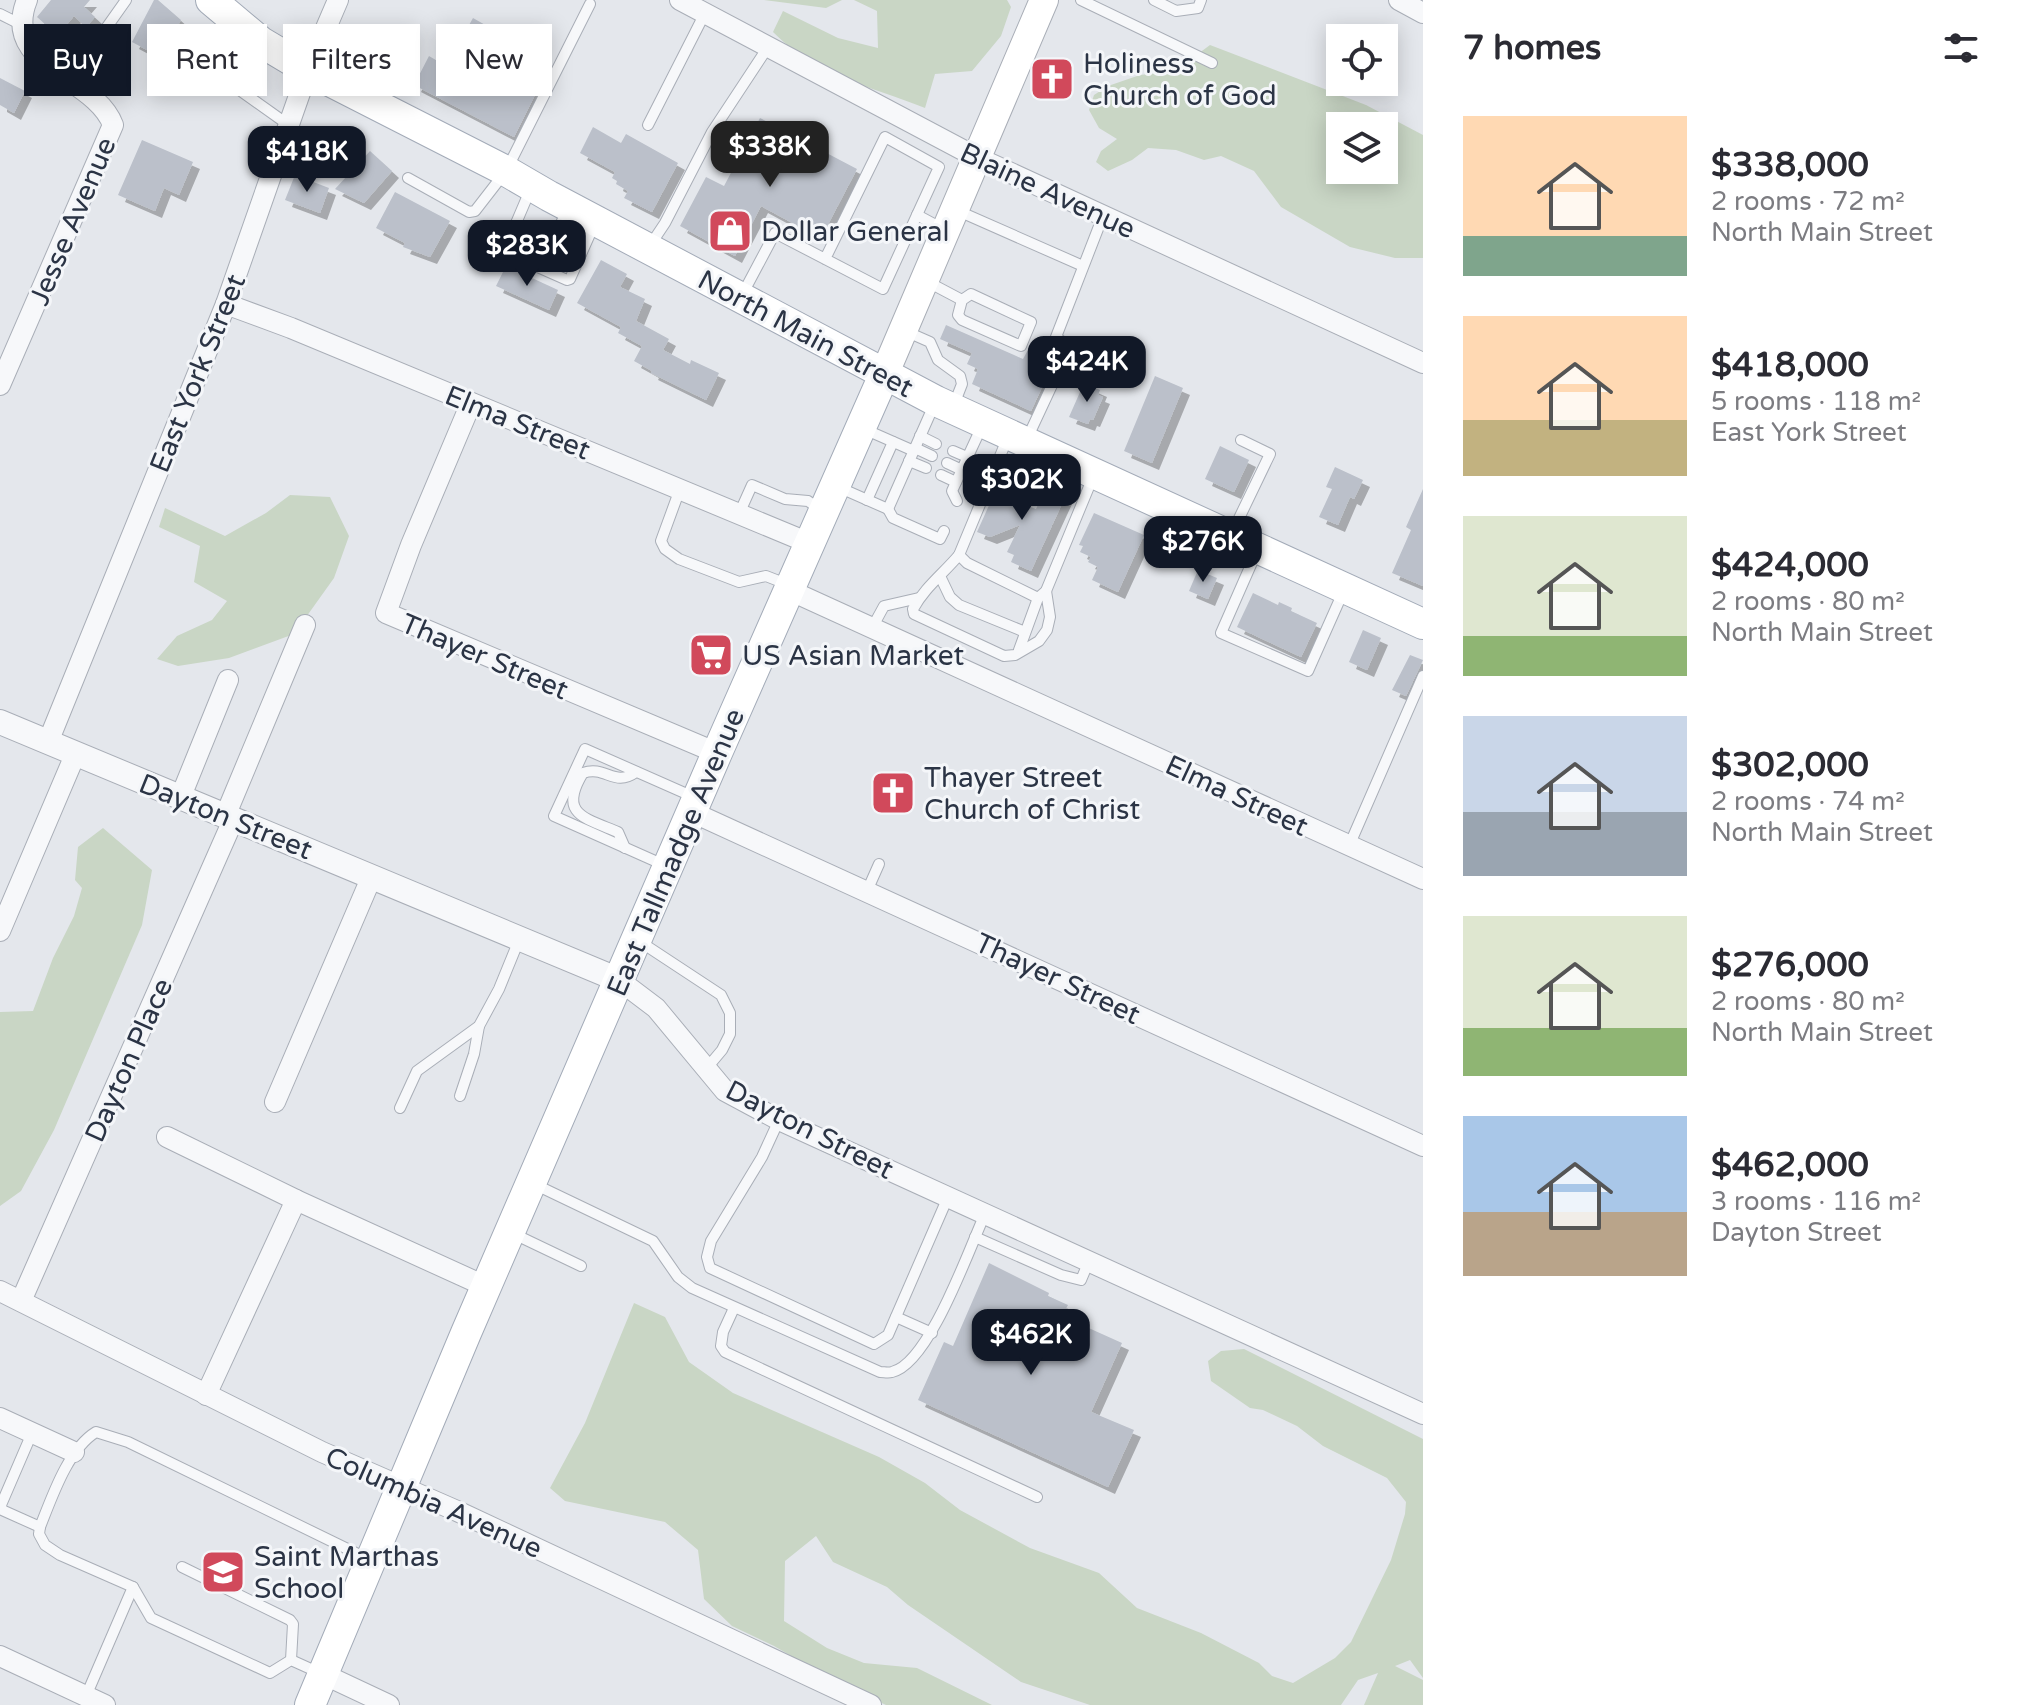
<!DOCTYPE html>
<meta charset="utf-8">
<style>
:root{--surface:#fff;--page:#f2f2f3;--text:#2b2b33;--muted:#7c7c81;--accent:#111827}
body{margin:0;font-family:"Varela Round",sans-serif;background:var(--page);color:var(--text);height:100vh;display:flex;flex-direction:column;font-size:30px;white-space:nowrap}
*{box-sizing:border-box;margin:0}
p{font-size:26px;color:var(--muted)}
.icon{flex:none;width:44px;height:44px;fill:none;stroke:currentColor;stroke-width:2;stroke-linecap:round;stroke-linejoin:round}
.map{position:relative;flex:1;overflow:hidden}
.panel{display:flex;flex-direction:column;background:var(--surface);width:600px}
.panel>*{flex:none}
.banner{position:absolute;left:24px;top:24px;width:760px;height:72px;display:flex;gap:16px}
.fabs{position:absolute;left:1326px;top:24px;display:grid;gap:16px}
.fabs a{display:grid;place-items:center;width:72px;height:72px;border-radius:0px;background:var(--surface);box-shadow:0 4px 20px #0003;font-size:40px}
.price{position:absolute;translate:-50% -68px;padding:0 18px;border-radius:16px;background:var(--accent);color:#fff;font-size:26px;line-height:52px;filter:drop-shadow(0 2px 4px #0008)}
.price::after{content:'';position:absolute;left:50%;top:48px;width:24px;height:18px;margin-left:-12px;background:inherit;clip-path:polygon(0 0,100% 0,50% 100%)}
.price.current{background:#222;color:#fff}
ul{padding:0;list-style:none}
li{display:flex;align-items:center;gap:24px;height:200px;padding:0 40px}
li span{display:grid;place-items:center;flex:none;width:224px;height:160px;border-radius:0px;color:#555}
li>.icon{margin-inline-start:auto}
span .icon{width:96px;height:96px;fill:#fffc;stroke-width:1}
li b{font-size:34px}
h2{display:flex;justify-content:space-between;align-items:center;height:96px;padding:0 40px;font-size:34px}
.chip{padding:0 28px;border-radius:0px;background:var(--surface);box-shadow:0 4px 20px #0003;font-size:28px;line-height:72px}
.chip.current{background:var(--accent);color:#fff}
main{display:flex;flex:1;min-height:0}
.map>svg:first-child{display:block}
</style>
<main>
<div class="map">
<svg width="1423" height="1705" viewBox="0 0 1423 1705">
<defs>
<filter id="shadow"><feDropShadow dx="7" dy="7" stdDeviation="0" flood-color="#0004"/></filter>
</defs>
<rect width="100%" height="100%" fill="#e4e7ec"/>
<!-- green -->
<g fill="#c9d6c5" fill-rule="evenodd">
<path d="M764 0H842L826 8Z"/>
<path d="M854 0H1007L1011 7 1001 36 972 71 935 74 925 108C870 86 816 76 773 32L783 11 838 38 878 48 877 11Z"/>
<path d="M1210 45 1366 105 1423 135V258H1395L1350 247 1281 207 1254 171 1221 156 1204 160 1176 150 1148 148 1132 160 1108 171 1096 162 1101 151 1117 139 1099 128 1089 110 1094 95 1108 86 1140 75 1175 71ZM1340 126H1384V170H1340Z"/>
<path d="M290 495 330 497 349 536 334 578 294 634 229 658 178 666 157 659 177 636 212 620 227 601 194 582 200 546 159 527 165 508 225 536 266 513Z"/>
<path d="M103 828 152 870 142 925 54 1130 21 1191 0 1206V1012L33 1011 53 958 74 916 82 888 75 880 78 847Z"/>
<path d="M634 1303 665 1317 689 1362 733 1393 879 1457 925 1483 960 1510 1030 1548 1099 1573 1137 1608 1201 1633 1259 1663 1272 1676 1293 1683 1335 1658 1351 1642 1391 1560 1405 1514 1406 1502 1387 1478 1323 1446 1297 1426 1263 1410 1250 1408 1211 1381 1208 1361 1221 1351 1244 1349 1423 1439V1678L1410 1660 1395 1666 1423 1680V1705H1364L1378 1673 1358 1680 1341 1705H1090L1021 1682 908 1605 887 1587 833 1562 816 1536 785 1561 784 1621 827 1648 864 1663 917 1668 992 1705H886L835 1681 774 1646 732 1626 704 1599 698 1550 665 1522 565 1501 550 1488 585 1423Z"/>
</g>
<!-- building -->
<g fill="#bbc0ca" filter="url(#shadow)">
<path d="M51 0H90L84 7 95 17 86 27 74 16 48 47 39 35 47 26 37 17Z"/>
<path d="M154 0H158L181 20 178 25 204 39 195 56 189 52 184 62 163 52 160 57 132 42Z"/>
<path d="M473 18 547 60 535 82 540 85 514 137 414 85 429 56 446 66Z"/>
<path d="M0 78 25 91 14 113 0 105Z"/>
<path d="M760 118 857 169 825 230 815 225 811 233 761 206 735 256 680 226 706 177 724 186Z"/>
<path d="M593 127 621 143 626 134 678 163 652 212 624 198 628 191 616 184 617 181 612 178 615 172 580 153Z"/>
<path d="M142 140 193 162 179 195 164 188 155 211 118 195Z"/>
<path d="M370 151 392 171 364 203 335 189Z"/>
<path d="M295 175 329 188 320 213 285 200Z"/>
<path d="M395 192 450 221 430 257 403 247 405 243 376 228Z"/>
<path d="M601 260 627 274 620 287 645 299 636 321 669 339 663 350 690 364 691 360 719 373 706 400 651 373 652 371 634 361 642 346 618 333 621 327 577 303Z"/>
<path d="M506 266 558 290 549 310 496 286Z"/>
<path d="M946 325 1023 359 1029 348 1055 359 1031 411 972 384 978 369 967 364 972 353 940 339Z"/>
<path d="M1155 376 1183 388 1152 463 1124 451Z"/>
<path d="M1084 383 1100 390 1098 395 1103 397 1093 420 1090 419 1088 424 1069 417Z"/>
<path d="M1220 446 1249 460 1234 492 1205 479Z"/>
<path d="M1335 467 1363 480 1354 499 1350 497 1338 525 1319 517 1332 489 1326 487Z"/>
<path d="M1004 472 1017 502 1036 509 1047 486 1066 495 1031 571 1011 562 1014 555 1007 552 1020 525 990 537 977 532Z"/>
<path d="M1423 489V586L1392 573 1411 530 1406 527Z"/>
<path d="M1094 513 1144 535 1118 592 1092 580 1098 567 1088 562 1091 557 1080 552 1083 546 1079 545Z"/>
<path d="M1198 570 1217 578 1208 599 1189 591Z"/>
<path d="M1253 593 1278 605 1279 602 1292 608 1291 611 1317 623 1301 657 1237 627Z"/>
<path d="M1363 630 1381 638 1367 670 1349 662Z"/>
<path d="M1410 655 1423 660 1406 696 1392 690Z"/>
<path d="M989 1263 1049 1293 1048 1296 1068 1305 1062 1316 1122 1343 1091 1412 1134 1430 1108 1487 918 1400 944 1342 953 1346Z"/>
</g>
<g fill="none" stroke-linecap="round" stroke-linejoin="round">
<!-- service casing -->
<g stroke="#a9aeb7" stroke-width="12">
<g id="service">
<path d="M1081 0 1212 63"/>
<path d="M1154 0 1176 11 1198 8 1201 0"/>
<path d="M0 14 18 23"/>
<path d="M241 27 210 69 290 126"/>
<path d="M68 82 126 0"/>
<path d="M648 125 705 13"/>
<path d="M408 178 469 212 475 211 506 171 590 4"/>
<path d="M531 188 505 249 506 253 567 280 570 279 594 225"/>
<path d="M956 210 1083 266"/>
<path d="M917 215 943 229"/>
<path d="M515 224 581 254"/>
<path d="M553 241 567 210"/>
<path d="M651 244 665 223 712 132 768 47"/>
<path d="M926 281 962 300"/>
<path d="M971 294 1031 322 1021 346 962 320 958 315 962 300Z"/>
<path d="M741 297 775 233 883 289 939 167 885 137 825 259"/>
<path d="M905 331 930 342 938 360 960 376 962 384 953 407"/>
<path d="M864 429 914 451"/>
<path d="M920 436 936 444"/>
<path d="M1008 437 959 555 967 563 1038 598 1046 591 1093 477"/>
<path d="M1026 441 1067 353V345L1056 337 1103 216"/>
<path d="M915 448 932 456"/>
<path d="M953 451 967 457"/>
<path d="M909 461 926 468"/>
<path d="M947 463 962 470"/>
<path d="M941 475 956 482"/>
<path d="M838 487 888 509 934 405"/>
<path d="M680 489 661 541 665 549 679 559 739 582 766 576 789 585"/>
<path d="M867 500 893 442"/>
<path d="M957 501 952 491 982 426"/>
<path d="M888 509 893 518 940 539 944 531"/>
<path d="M739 514 752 485 785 499 808 501 821 510"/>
<path d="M1231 535 1270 454 1241 440"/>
<path d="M1257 551 1221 633 1308 671 1344 590"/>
<path d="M959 555C943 574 925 587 913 609L914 614 1004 656 1015 655 1039 641 1047 630 1050 617 1046 591"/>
<path d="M940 576 950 597 959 605 1025 632"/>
<path d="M872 628 884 606 919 598"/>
<path d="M1019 650 1038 598"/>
<path d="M1349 846 1423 676"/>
<path d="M625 848 618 832C584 818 558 814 583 773 606 765 614 788 636 772"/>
<path d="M664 865 554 816 585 749 696 798"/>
<path d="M867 891 879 864"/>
<path d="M639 941 721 995 730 1013V1034L722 1050 706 1069"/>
<path d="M460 1096 474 1054 479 1026"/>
<path d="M400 1108 417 1071 479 1026 499 989 519 940"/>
<path d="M779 1120 762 1157 711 1241 707 1257 710 1268 874 1344 888 1335 948 1197"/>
<path d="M534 1184 653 1241 678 1277 692 1288 880 1372C884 1372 888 1373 892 1372 929 1364 969 1249 985 1214"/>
<path d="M514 1234 581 1266"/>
<path d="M975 1237 1061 1275 1081 1280 1089 1261"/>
<path d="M734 1308 723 1332 721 1346 725 1352 1037 1497"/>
<path d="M896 1317 932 1333"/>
<path d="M32 1433 1 1505 2 1510 40 1527C52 1497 68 1449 96 1432L128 1442 366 1558"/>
<path d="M40 1527 39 1534 45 1545 60 1555 133 1587 151 1618 270 1673 291 1660 322 1674"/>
<path d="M182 1567 290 1620 293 1624 291 1660"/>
<path d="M86 1696 133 1587"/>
</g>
</g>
<!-- minor casing -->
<g stroke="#a9aeb7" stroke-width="22">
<g id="minor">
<path d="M680 0 976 157 1423 363"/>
<path d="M1399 0 1423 13"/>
<path d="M226 304 291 328 809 543"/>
<path d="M0 385 113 125C95 76 0 67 27 0"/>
<path d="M471 403 411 545 386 613 717 753"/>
<path d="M789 590 1423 879"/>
<path d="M48 742 226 304 308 70 338 0"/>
<path d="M181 796 228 680"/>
<path d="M692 812 1423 1146"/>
<path d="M226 814 305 625"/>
<path d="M0 931 75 755"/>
<path d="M619 980 656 1008 725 1091 779 1120 1423 1414"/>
<path d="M275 1102 372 876"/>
<path d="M167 1137 296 1200 487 1287"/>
<path d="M0 1291 322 1452 457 1511 871 1705"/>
<path d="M21 1301 234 818"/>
<path d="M206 1395 296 1200"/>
<path d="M0 1418 74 1452"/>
<path d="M0 1656 105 1705"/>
<path d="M323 1674 389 1705"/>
</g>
</g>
<!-- tertiary casing -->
<g stroke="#a9aeb7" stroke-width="26">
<path id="tertiary" d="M0 722 619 980"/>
</g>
<!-- secondary casing -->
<g stroke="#a9aeb7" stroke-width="30">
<path id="secondary" d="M884 375 1044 0"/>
</g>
<!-- primary casing -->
<g stroke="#a3abb8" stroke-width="32">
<g id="primary">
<path d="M211 0 261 42 308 70 506 171 549 196 936 401 1423 624"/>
<path d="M310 1705 466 1333 717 753 884 375"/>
</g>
</g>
<!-- service -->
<use href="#service" stroke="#f7f8fa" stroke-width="10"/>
<!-- minor -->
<use href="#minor" stroke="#f7f8fa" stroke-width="20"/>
<!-- tertiary -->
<use href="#tertiary" stroke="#f7f8fa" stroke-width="24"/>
<!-- secondary -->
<use href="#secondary" stroke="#fff" stroke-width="28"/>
<!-- primary -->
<use href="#primary" stroke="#fff" stroke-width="30"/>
</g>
<!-- icons -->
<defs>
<g id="church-square" transform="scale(2.3)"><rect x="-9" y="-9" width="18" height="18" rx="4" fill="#d1495b" stroke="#f4f6f9"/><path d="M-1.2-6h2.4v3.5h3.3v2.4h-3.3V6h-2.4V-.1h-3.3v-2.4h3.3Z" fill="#fff"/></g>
<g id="shop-square" transform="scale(2.3)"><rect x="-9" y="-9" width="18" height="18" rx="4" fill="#d1495b" stroke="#f4f6f9"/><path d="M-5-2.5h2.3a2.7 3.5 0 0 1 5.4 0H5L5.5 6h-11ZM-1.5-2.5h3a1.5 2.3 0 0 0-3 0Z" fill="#fff"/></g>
<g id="supermarket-square" transform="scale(2.3)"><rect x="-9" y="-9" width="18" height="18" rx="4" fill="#d1495b" stroke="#f4f6f9"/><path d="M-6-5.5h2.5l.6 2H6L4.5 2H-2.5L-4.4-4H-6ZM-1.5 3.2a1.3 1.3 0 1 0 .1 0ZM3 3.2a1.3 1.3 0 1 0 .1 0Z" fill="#fff"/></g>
<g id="school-square" transform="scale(2.3)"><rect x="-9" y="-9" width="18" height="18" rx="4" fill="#d1495b" stroke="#f4f6f9"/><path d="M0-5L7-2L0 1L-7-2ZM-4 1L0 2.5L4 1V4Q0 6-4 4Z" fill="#fff"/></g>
</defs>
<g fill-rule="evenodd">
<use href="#church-square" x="1052" y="79"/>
<use href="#shop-square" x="730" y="231"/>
<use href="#supermarket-square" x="711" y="655"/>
<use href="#church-square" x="893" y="793"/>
<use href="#school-square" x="223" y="1572"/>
</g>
<g text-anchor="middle" stroke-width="6" stroke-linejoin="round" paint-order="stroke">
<!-- poi labels -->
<g font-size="28" fill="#2b3445" stroke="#f4f6f9" text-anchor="start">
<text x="1083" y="73">Holiness<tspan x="1083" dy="32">Church of God</tspan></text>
<text x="761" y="241">Dollar General</text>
<text x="742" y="665">US Asian Market</text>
<text x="924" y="787">Thayer Street<tspan x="924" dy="32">Church of Christ</tspan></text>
<text x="254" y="1566">Saint Marthas<tspan x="254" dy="32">School</tspan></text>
</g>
<!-- street labels -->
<g font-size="28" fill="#2b3445" stroke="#f4f6f9">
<text transform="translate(1048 190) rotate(25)" y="10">Blaine Avenue</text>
<text transform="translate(72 221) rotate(-67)" y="10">Jesse Avenue</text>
<text transform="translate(806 333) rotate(28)" y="10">North Main Street</text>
<text transform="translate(197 373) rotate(-68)" y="10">East York Street</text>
<text transform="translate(518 422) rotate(22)" y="10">Elma Street</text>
<text transform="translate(485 656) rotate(23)" y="10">Thayer Street</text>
<text transform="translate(1237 795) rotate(25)" y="10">Elma Street</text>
<text transform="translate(226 816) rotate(22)" y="10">Dayton Street</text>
<text transform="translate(675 852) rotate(-67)" y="10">East Tallmadge Avenue</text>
<text transform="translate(1058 978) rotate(25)" y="10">Thayer Street</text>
<text transform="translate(128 1060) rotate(-66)" y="10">Dayton Place</text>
<text transform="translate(810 1129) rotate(27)" y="10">Dayton Street</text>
<text transform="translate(434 1502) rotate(24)" y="10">Columbia Avenue</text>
</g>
</g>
</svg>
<div class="fabs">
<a><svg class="icon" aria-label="locate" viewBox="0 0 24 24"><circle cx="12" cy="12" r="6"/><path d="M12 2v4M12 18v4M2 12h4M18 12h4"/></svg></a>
<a><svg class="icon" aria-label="layers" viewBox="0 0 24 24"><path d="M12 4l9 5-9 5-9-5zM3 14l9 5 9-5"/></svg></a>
</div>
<b class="price current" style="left:770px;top:189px">$338K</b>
<b class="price" style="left:307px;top:194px">$418K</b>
<b class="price" style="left:527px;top:288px">$283K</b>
<b class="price" style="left:1087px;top:404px">$424K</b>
<b class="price" style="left:1022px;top:522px">$302K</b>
<b class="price" style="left:1203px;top:584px">$276K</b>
<b class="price" style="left:1031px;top:1377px">$462K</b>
<div class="banner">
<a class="chip current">Buy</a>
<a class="chip">Rent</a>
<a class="chip">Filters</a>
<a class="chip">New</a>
</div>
</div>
<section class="panel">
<h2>7 homes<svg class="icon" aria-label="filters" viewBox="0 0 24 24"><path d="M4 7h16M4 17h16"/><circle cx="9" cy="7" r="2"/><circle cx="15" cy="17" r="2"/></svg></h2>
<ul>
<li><span style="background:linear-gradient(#ffd9b3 75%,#7fa58c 0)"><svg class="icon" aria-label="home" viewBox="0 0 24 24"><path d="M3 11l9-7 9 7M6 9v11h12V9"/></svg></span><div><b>$338,000</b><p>2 rooms · 72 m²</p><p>North Main Street</p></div></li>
<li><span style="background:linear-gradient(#ffd9b3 65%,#c2b280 0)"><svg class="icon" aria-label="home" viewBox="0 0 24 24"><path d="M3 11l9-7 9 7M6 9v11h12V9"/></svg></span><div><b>$418,000</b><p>5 rooms · 118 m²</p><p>East York Street</p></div></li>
<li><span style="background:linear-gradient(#dfe7d0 75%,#8fb573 0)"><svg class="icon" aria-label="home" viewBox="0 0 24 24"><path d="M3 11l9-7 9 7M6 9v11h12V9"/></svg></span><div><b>$424,000</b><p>2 rooms · 80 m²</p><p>North Main Street</p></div></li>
<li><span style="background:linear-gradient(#c9d6e8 60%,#9aa5b1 0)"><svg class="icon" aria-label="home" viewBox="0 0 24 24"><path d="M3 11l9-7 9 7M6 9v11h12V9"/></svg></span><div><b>$302,000</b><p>2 rooms · 74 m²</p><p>North Main Street</p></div></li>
<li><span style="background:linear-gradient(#dfe7d0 70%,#8fb573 0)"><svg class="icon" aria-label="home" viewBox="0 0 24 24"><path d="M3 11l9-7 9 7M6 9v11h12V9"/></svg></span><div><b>$276,000</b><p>2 rooms · 80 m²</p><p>North Main Street</p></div></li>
<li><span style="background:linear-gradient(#a9c7e8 60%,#b9a48a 0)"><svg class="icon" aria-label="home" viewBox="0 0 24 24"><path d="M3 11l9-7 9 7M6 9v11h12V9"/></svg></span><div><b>$462,000</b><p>3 rooms · 116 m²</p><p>Dayton Street</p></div></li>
</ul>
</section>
</main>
